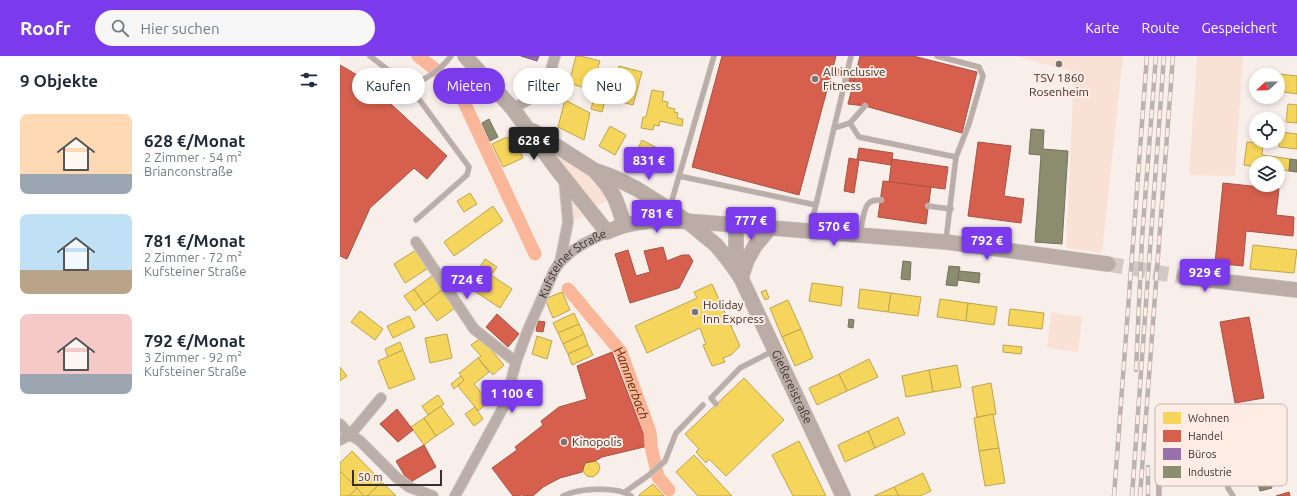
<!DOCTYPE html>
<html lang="de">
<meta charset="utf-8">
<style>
:root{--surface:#fff;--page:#f6f6f7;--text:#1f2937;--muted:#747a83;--accent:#7c3aed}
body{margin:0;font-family:Ubuntu,sans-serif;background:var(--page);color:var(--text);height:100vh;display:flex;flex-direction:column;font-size:15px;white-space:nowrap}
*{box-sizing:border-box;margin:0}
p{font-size:13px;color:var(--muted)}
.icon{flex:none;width:22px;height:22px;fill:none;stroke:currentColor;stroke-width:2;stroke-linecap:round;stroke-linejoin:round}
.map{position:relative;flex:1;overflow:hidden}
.details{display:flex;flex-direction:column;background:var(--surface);width:340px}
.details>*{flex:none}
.banner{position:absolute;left:12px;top:12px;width:380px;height:36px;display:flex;gap:8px}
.needle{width:26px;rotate:248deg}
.fabs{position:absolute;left:909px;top:12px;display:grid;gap:8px}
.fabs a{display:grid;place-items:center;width:36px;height:36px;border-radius:50%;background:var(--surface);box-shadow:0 2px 6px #0003;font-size:20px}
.scale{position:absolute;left:12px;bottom:10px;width:90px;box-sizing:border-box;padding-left:4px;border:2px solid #3a312e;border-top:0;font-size:11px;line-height:14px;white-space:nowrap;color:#3a312e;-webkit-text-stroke:3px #feece5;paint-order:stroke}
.price{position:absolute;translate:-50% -34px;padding:0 9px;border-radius:4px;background:var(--accent);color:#fff;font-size:13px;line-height:26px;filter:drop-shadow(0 1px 2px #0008)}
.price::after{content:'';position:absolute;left:50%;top:24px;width:12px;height:9px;margin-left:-6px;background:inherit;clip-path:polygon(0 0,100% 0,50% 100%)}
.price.current{background:#222;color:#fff}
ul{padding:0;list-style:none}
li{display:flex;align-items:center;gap:12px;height:100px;padding:0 20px}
li span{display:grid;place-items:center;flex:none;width:112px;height:80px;border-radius:8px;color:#555}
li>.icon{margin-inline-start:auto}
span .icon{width:48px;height:48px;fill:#fffc;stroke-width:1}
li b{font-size:17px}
h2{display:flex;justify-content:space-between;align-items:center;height:48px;padding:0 20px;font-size:17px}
.tag{padding:0 14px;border-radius:18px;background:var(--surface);box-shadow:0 2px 6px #0003;font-size:14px;line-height:36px}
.tag.current{background:var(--accent);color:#fff}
header{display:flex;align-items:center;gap:24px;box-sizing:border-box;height:56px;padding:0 20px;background:var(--accent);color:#fff}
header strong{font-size:19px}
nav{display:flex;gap:22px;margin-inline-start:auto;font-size:14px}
.search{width:280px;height:36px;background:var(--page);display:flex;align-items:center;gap:10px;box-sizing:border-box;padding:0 14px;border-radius:22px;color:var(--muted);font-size:15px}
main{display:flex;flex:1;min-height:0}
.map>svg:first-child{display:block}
</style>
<header>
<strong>Roofr</strong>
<div class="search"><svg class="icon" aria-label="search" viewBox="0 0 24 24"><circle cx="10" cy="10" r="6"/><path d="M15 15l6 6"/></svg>Hier suchen</div>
<nav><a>Karte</a><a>Route</a><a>Gespeichert</a></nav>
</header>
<main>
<section class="details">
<h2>9 Objekte<svg class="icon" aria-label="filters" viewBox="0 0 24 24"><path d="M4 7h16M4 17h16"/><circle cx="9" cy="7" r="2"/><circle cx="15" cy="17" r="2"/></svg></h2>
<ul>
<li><span style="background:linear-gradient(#ffd9b3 75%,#9aa5b1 0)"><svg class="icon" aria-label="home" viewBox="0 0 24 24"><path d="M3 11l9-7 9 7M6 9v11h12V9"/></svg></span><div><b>628 €/Monat</b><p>2 Zimmer · 54 m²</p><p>Brianconstraße</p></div></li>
<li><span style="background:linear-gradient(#bfe0f5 70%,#b9a48a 0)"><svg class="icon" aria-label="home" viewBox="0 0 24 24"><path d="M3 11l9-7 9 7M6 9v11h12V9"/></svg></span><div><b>781 €/Monat</b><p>2 Zimmer · 72 m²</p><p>Kufsteiner Straße</p></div></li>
<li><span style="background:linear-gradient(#f6c9c9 75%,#9aa5b1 0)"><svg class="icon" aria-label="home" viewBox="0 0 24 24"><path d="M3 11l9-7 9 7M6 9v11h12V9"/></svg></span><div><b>792 €/Monat</b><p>3 Zimmer · 92 m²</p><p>Kufsteiner Straße</p></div></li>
</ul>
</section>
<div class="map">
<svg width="957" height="440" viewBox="0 0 957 440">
<rect width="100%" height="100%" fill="#f8efeb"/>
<!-- green -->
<g fill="#f9e1d6">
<path d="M675 0H783L762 197 726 192 734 16Z"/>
<path d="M857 0H903L895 120 849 119Z"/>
<path d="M214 96 255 125 262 133 268 144 256 151 212 98Z"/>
<path d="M233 146 243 161 232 163 230 147Z"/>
<path d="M711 257 742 261 738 296 707 292Z"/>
</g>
<!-- homes -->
<g fill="#f6d55c" stroke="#bea44e">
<path d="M236 0H241L260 5 251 34 229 27Z"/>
<path d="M279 10 302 16 293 49 271 43Z"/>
<path d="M931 17 957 20V38L938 35V19H930Z"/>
<path d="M312 34 324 36 322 45 328 46 327 51 335 53 334 56 338 57 337 62 343 63 342 70 320 65 319 70 314 69 313 74 301 72 303 61H306Z"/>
<path d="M255 38 266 41 262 56 251 53Z"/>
<path d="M225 44 250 57 244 84 218 71Z"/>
<path d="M948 48 957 49V67L946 66Z"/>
<path d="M270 70 286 79 275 99 259 90Z"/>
<path d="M940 76 957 78V93L939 91Z"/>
<path d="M167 81 178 90 183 102 163 111 152 88Z"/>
<path d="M302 84 323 95 310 119 292 109 296 102 294 100Z"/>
<path d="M907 86 923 87 922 99 950 103 949 115 938 113V107H916V111L904 109Z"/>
<path d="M130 137 137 148 124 156 117 145Z"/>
<path d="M153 150 163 165 114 200 104 186Z"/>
<path d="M913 189 957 194 954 217 910 213Z"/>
<path d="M76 194 87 213 65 227 54 208Z"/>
<path d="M145 203 157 211 151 219 172 233 160 252 136 236 141 228 133 222Z"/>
<path d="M92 220 102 234 84 248 74 233Z"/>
<path d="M472 227 503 231 501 250 469 245Z"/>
<path d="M372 228 400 290 391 299 383 302 385 306 372 310 363 289 366 288 360 272 307 297 295 270 357 242 354 236Z"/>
<path d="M74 233 84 248 75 255 64 240Z"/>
<path d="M520 233 551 237 548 256 518 252Z"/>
<path d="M102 234 115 252 97 265 84 248Z"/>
<path d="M426 234 429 242 425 244 421 236Z"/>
<path d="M222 236 230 254 213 262 205 243Z"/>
<path d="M551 237 581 241 578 260 548 256Z"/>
<path d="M600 243 628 247 626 265 597 261Z"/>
<path d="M448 244 461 273 442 281 430 252Z"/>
<path d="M628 247 657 251 654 269 626 265Z"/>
<path d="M670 253 704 257 702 273 668 269Z"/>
<path d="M20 255 43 273 35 284 11 266Z"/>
<path d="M234 257 239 268 218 277 213 267Z"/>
<path d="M69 260 75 271 53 282 47 270Z"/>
<path d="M239 268 244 278 223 288 218 277Z"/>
<path d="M461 273 473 302 455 310 442 281Z"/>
<path d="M107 278 112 302 90 307 85 282Z"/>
<path d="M244 278 248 289 228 298 223 288Z"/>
<path d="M197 280 212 285 207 303 192 298Z"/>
<path d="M141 282 164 309 153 319 138 302 141 300 131 289Z"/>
<path d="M60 286 63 294 48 301 45 293Z"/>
<path d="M248 289 253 299 232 309 228 298Z"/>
<path d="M663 289 682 291 681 298 663 296Z"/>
<path d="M63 294 75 323 49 333 38 305Z"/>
<path d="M138 302 149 316 134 328 149 346 138 355 118 330 124 324 119 317Z"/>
<path d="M529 303 538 321 507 335 499 318Z"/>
<path d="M617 309 621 331 593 336 589 314Z"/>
<path d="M0 311 7 320 0 325Z"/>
<path d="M589 314 593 336 566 341 562 320Z"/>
<path d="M499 318 507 335 477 349 469 332Z"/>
<path d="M121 320 124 324 114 333 111 328Z"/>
<path d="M404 322 444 364 386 420 369 403 366 407 356 396 359 393 345 378Z"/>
<path d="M651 327 656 358 637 361 632 331Z"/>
<path d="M98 339 104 348 88 359 82 350Z"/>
<path d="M101 350 114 368 96 380 84 362Z"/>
<path d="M135 351 143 363 134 370 125 358Z"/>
<path d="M653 358 659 392 639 395 634 362Z"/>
<path d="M558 361 565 378 535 392 528 375Z"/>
<path d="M84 362 96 380 84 389 71 371Z"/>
<path d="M528 375 535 392 505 406 498 389Z"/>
<path d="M459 385 486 440H453L432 399Z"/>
<path d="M659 392 665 427 645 430 639 395Z"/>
<path d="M12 395 42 426 27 440H24L0 415V407Z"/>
<path d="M354 399 390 438 392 440H358L336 416Z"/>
<path d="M255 405 258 407 260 411 258 417 253 421 247 420 244 417 243 413 245 407Z"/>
<path d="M0 415 17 432 9 440H0Z"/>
<path d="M583 417 591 435 580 440H559L554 431Z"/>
<path d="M42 426 56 440H27Z"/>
<path d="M313 428 324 440H300L299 439Z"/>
<path d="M554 431 559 440H534Z"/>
<path d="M17 432 24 440H9Z"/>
</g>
<!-- shops -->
<g fill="#d6604d" stroke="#a75244">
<path d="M382 0H496L459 139 352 111Z"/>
<path d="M520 0H573L637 16 622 77 525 50 508 48Z"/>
<path d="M0 9 24 23 107 100 87 123 74 112 30 152 7 203 0 200Z"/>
<path d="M493 11 515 20 513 27 492 17Z"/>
<path d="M638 86 671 90 664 140 684 143 681 167 628 160Z"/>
<path d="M519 92 553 97 551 109 519 104 517 103Z"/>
<path d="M509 102 519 104 514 137 504 135Z"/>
<path d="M552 103 608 111 605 133 549 126Z"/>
<path d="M543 125 591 131 586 168 538 161Z"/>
<path d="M883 127 939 133 936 159 954 161 953 180 906 175 903 210 875 207Z"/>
<path d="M323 191 327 205 342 199H349L353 205 339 232 290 247 275 198 288 194 296 220 310 216 304 195Z"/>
<path d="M157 258 179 278 168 291 146 271Z"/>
<path d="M909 261 924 342 895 347 880 266Z"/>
<path d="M198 265 205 266 203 276 196 275Z"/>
<path d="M272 296 308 390 262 401 255 405 245 407 242 416 220 422 203 431 193 440H183L182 438 180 440H173L152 412 177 394 175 391 203 369 201 365 219 351 247 343 237 310Z"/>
<path d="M57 353 73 374 58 386 40 368Z"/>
<path d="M84 389 96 411 69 427 56 405Z"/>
<path d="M949 436 950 440H936Z"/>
</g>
<!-- offices -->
<path fill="#9970ab" stroke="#7c5d86" d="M181 0H199L197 5Z"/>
<!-- industry -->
<g fill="#8c8c6e" stroke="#73715b">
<path d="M149 63 158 81 150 85 142 67Z"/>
<path d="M691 73 704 74 703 93 728 95 722 188 695 186 701 99 689 98Z"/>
<path d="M950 103 957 104V116L949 115Z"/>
<path d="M563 205 571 206 570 224 561 223Z"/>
<path d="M609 210 620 211 617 230 606 229Z"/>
<path d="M619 215 640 217 639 227 618 224Z"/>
<path d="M509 263 514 264 513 272 508 271Z"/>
<path d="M924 406 932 432 920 435 913 409Z"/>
</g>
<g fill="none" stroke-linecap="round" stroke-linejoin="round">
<!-- canal -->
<g stroke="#f9b698" stroke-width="13">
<path d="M78 0 100 17 123 44 195 198"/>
<path id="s1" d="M228 233 281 296 310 376 311 390 318 421 329 434"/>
</g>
<!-- secondary-tunnel -->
<path stroke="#d2c9c5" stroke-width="15" stroke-dasharray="15 8" stroke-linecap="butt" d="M768 208 844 221"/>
<!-- service casing -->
<g stroke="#d1cac6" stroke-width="6">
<g id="service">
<path d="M30 0 70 31C85 23 101 14 111 0"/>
<path d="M597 0 639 11 643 20 629 68 616 101 606 184"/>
<path d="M70 31 129 111 127 119 76 164"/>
<path d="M510 67 525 50"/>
<path d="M494 72 510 67 519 81 616 101"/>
<path d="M339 120 476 149"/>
<path d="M588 150 611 153"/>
<path d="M330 151 374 0"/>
<path d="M470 174 511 0"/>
<path d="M520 178C522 170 523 153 528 148 531 144 536 144 541 144"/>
<path d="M376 348 371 342 400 312 433 295"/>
<path d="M285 436 309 419 325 405 336 377 363 349"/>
<path d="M223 440C239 432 277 430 291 440"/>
<path d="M819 440 818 384C821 381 824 378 829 378 841 377 867 391 878 397L888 432 893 440"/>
</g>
</g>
<!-- minor casing -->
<g stroke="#d1cac6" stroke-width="12">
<g id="minor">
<path d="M173 53 191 42 209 21 215 0"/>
<path d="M76 186 134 273 176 306"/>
<path d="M220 206 228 166 224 123"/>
<path d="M0 368 10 379 19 384 56 421 69 431 93 440"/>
<path d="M0 384 10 379 41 342"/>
<path id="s2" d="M115 440 165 348 176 306 187 276 214 215 220 206 231 196 243 188 267 176"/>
</g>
</g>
<!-- secondary casing -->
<g stroke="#d1cac6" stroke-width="16">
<g id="secondary">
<path d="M125 0 173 53 216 112 267 176C276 172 286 168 296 167 316 163 338 165 358 166L606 186 768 208"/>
<path id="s3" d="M193 75 254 114 273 121 297 133 329 153 348 166 376 189 389 205 401 222 503 440"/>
<path d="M255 115C273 134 277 144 284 169"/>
<path d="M396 169V194L400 216"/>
<path d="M844 221 957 234"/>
<path d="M401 222 407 204 415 190 429 173"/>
</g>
</g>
<!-- service -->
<use href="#service" stroke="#bbada7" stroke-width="5"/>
<!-- minor -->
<use href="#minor" stroke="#bbada7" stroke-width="10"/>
<!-- secondary -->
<use href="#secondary" stroke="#bbaca5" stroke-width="15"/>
<!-- rail casing -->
<g stroke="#bcb3af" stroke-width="4.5">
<g id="rail">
<path d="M796 314 802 183 816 0"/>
<path d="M808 411V440"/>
<path d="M774 440 807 0"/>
<path d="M792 440 824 0"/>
<path d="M800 440 833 0"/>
</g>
</g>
<!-- rail -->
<use href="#rail" stroke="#feece5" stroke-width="3" stroke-dasharray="9" stroke-linecap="butt"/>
</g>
<!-- markers -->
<g fill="#7c7470" stroke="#feece5" stroke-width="1.5">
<circle cx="719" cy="8" r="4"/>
<circle cx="475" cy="23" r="4"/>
<circle cx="355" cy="256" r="4"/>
<circle cx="224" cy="386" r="4"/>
</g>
<g text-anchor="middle" stroke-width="4" stroke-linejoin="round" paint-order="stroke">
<!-- poi labels -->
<g font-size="12" fill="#3a312e" stroke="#feece5" text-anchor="start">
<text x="483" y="20">All inclusive<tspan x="483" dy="14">Fitness</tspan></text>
<text x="719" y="26" text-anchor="middle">TSV 1860<tspan x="719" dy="14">Rosenheim</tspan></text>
<text x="363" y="253">Holiday<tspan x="363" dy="14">Inn Express</tspan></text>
<text x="232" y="390">Kinopolis</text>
</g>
<!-- street labels -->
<g font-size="12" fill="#3a312e" stroke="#feece5">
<text dy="4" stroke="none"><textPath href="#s2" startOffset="265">Kufsteiner Straße</textPath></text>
<text dy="4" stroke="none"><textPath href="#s3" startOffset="378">Gießereistraße</textPath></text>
</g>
<!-- water labels -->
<g font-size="13" font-style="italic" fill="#5d2505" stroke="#feece5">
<text dy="5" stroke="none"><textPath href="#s1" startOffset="115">Hammerbach</textPath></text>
</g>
</g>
<!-- legend -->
<rect x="815" y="348" width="132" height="82" rx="6" fill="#feece5" stroke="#c3b4ae" stroke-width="1"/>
<rect x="823" y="356" width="18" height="12" fill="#f6d55c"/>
<rect x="823" y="374" width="18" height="12" fill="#d6604d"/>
<rect x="823" y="392" width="18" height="12" fill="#9970ab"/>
<rect x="823" y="410" width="18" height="12" fill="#8c8c6e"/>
<g font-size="11" fill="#3a312e">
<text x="848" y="366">Wohnen</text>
<text x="848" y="384">Handel</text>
<text x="848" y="402">Büros</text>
<text x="848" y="420">Industrie</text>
</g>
</svg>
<div class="fabs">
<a><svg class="needle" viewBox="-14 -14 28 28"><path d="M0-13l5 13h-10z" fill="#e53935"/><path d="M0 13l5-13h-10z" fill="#747a83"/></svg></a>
<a><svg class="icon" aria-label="locate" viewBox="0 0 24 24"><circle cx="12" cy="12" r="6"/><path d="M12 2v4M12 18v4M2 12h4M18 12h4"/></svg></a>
<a><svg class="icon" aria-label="layers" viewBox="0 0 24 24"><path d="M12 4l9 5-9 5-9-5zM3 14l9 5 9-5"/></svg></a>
</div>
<div class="scale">50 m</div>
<b class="price current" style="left:194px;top:105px">628 €</b>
<b class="price" style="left:309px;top:125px">831 €</b>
<b class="price" style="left:317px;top:178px">781 €</b>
<b class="price" style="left:411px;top:185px">777 €</b>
<b class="price" style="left:494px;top:191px">570 €</b>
<b class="price" style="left:647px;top:205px">792 €</b>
<b class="price" style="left:865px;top:237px">929 €</b>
<b class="price" style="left:127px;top:244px">724 €</b>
<b class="price" style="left:172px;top:358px">1 100 €</b>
<div class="banner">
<a class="tag">Kaufen</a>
<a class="tag current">Mieten</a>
<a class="tag">Filter</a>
<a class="tag">Neu</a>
</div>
</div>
</main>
